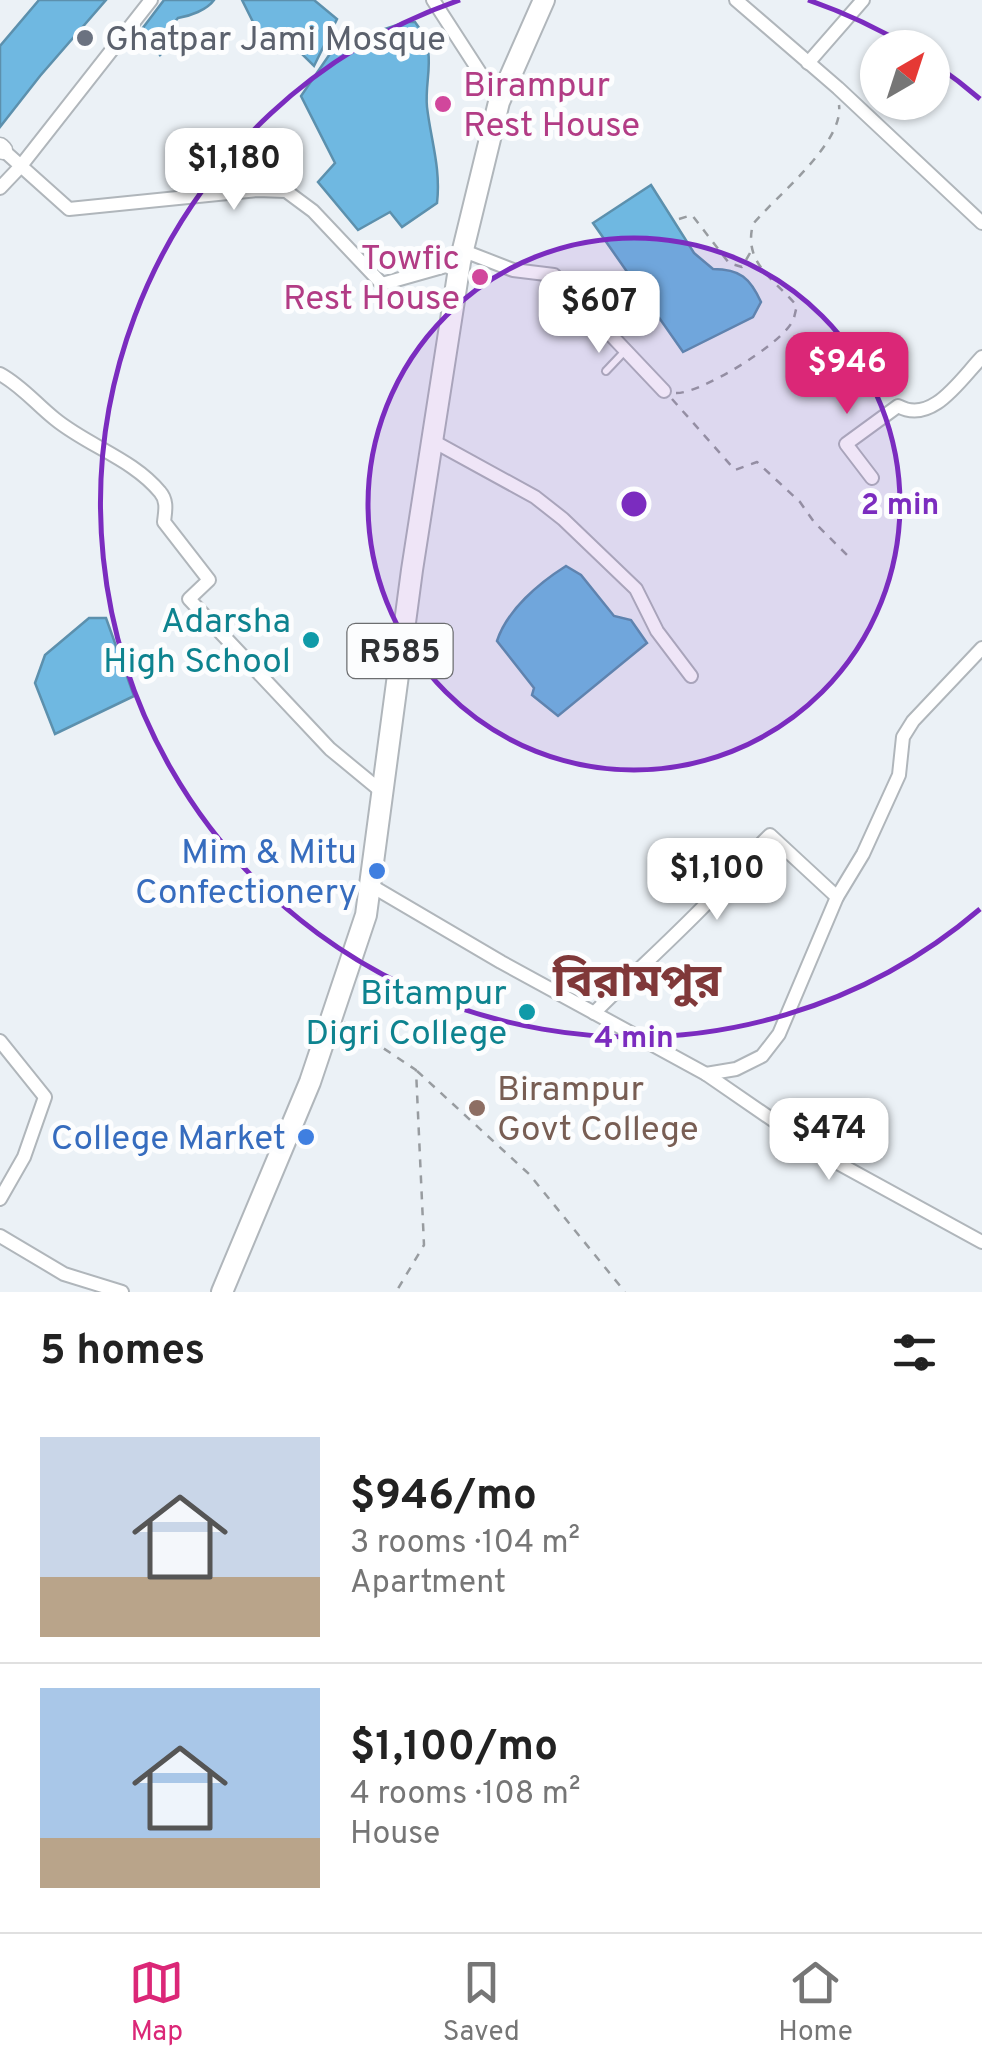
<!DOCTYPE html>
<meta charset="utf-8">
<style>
:root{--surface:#fff;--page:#f2f2f2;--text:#222;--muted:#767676;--line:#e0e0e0;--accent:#db2777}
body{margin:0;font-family:Overpass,"Noto Sans Bengali",sans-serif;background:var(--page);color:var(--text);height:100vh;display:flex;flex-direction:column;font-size:38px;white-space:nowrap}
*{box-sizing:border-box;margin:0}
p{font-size:32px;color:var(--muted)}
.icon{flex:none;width:55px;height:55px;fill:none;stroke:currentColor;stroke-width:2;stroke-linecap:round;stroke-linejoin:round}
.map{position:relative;height:1292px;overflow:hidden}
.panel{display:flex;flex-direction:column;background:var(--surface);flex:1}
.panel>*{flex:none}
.needle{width:65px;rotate:39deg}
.controls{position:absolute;left:860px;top:30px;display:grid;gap:20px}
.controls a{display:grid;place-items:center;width:90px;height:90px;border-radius:50%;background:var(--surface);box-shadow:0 2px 8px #0004;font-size:50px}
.price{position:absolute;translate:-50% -85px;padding:0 22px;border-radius:20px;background:#fff;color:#222;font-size:32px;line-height:65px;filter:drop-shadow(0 2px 5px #0008)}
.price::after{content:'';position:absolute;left:50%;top:60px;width:30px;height:22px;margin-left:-15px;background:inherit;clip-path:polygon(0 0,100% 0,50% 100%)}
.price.on{background:var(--accent);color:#fff}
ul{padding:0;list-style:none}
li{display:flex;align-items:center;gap:30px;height:250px;padding:0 40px}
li+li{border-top:2px solid var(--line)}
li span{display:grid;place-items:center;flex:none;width:280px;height:200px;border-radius:0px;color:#555}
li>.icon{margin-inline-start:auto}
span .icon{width:120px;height:120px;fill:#fffc;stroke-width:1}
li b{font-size:42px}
h2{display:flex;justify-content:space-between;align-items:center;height:120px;padding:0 40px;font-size:42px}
.menu{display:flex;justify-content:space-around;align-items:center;height:140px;border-top:2px solid var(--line);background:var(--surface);font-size:28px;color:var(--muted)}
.menu a{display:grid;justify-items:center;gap:5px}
.menu .on{color:var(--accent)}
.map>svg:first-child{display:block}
</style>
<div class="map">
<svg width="982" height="1292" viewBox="0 0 982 1292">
<rect width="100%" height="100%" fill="#ebf1f6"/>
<!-- water -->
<g fill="#6fb8e1" stroke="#5c90ad" stroke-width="2.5">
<path d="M39 0H106L40 76 0 127V46Z"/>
<path d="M164 0H214C207 10 190 16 178 18L173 24 170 46 160 55 142 29Z"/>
<path d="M242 0H314L337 19 314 66 299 51 256 37 255 26Z"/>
<path d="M406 22H415C439 52 424 77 427 107 431 141 441 168 437 203L402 227 390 212 358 230 318 182 335 163 301 96 336 45Z"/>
<path d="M651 185 694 253 713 269C740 269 750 278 761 302L753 317 683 352 593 223Z"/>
<path d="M566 566 581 575 614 616 631 620 647 643 558 716 532 695 534 688 497 641C507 610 539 583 566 566Z"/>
<path d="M89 618H106L134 696 55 734 35 683 45 655Z"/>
</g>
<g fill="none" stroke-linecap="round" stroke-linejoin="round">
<!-- lane casing -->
<g stroke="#b0b6bb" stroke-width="10">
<path id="lane" d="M606 371 624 352"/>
</g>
<!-- street casing -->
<g stroke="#b0b6bb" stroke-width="16">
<g id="street">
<path d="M433 0 499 102"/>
<path d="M736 0 838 88 982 223"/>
<path d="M808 63 863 0"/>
<path d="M3 150 69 209 257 190 286 191 313 211 382 284 460 262"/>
<path d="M0 188 20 167 151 0"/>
<path d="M464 251 513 270 554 275 664 391"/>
<path d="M0 374C22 386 36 404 55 419 88 446 133 459 160 492 168 501 165 512 164 522L209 580 189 599 330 749 381 791"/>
<path d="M433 441 535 497 563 519 636 589 657 631 691 676"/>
<path d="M872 478 846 444 898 406C932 425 960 380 982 357"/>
<path d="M370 885 501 962 706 1074 825 1156 982 1242"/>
<path d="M594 1013C631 976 670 941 706 904 728 881 747 857 770 835L837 897"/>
<path d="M0 1041 45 1097 24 1157 0 1199"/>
<path d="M706 1074 736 1069 762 1056 779 1034 837 897 863 854 899 775 903 737 913 721 982 648"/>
<path d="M0 1236 64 1274 122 1292"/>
</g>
</g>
<!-- secondary casing -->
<g stroke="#b0b6bb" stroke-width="21">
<path id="secondary" d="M0 147 3 150"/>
</g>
<!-- primary casing -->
<g stroke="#b0b6bb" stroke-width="24">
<path id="primary" d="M222 1292 310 1082 366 915 412 570 460 262 499 102 544 0"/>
</g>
<!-- path -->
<g stroke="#989ca0" stroke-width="2.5" stroke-dasharray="8 8" stroke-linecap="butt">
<path d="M679 219 692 215 729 263 742 267 750 253"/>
<path d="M676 393C700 394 780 345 792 322 795 317 795 312 797 306 773 278 743 263 753 224 777 195 844 143 839 105"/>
<path d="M672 399 735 470 757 462 800 502 814 522 849 557"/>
<path d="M344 1022 416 1070 424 1245 396 1292"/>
<path d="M417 1071 529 1174 625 1292"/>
</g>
<!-- lane -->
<use href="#lane" stroke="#fff" stroke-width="6"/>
<!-- street -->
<use href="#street" stroke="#fff" stroke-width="12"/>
<!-- secondary -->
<use href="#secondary" stroke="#fff" stroke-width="18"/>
<!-- primary -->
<use href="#primary" stroke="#fff" stroke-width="20"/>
</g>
<!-- distance rings -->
<circle cx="634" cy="504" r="266" fill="#7b2cbf" fill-opacity=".12"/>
<g fill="none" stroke="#7b2cbf" stroke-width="5">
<circle cx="634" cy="504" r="266"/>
<path d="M980 909A533 533 0 1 1 460 0M808 0A533 533 0 0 1 909 47M936 65A533 533 0 0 1 980 99"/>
</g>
<!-- markers -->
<circle fill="#6b7280" stroke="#fcfdfe" stroke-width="4" cx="85" cy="38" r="10"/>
<g fill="#d1479c" stroke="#fcfdfe" stroke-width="4">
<circle cx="443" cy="104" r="10"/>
<circle cx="480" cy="277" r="10"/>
</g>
<g fill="#0f9aa8" stroke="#fcfdfe" stroke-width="4">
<circle cx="311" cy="640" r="10"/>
<circle cx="527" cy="1012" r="10"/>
</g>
<g fill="#3f7fe0" stroke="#fcfdfe" stroke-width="4">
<circle cx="377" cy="871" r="10"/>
<circle cx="306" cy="1137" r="10"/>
</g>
<circle fill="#8d6e63" stroke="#fcfdfe" stroke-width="4" cx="477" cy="1108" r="10"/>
<g text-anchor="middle" stroke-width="10" stroke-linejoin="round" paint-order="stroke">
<!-- shield labels -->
<rect fill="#fcfdfe" stroke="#6c6e70" stroke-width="2.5" x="347.5" y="624" width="105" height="54" rx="8"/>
<g font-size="32" font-weight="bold" fill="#2f3133">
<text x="400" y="662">R585</text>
</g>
<!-- worship labels -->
<g font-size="35" fill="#5b616d" stroke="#fcfdfe" text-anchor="start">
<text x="105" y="50">Ghatpar Jami Mosque</text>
</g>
<!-- hotel labels -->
<g font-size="35" fill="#b23c85" stroke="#fcfdfe" text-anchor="start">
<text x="463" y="96">Birampur<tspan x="463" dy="40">Rest House</tspan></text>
<text x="460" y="269" text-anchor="end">Towfic<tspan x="460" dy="40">Rest House</tspan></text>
</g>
<!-- culture labels -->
<g font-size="35" fill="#0d838f" stroke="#fcfdfe" text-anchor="end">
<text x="291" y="632">Adarsha<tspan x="291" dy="40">High School</tspan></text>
<text x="507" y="1004">Bitampur<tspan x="507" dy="40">Digri College</tspan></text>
</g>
<!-- shop labels -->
<g font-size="35" fill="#366cbe" stroke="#fcfdfe" text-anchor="end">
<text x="357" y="863">Mim &amp; Mitu<tspan x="357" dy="40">Confectionery</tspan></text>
<text x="286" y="1149">College Market</text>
</g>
<!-- education labels -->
<g font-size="35" fill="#785e54" stroke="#fcfdfe" text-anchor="start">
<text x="497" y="1100">Birampur<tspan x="497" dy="40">Govt College</tspan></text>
</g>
<!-- district labels -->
<g font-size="45" font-weight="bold" fill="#803839" stroke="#fcfdfe">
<text x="637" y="996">বিরামপুর</text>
</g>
</g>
<circle cx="634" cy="504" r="15" fill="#7b2cbf" stroke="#fcfdfe" stroke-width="5"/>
<g font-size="30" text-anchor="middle" font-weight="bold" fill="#7b2cbf" stroke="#fcfdfe" stroke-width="10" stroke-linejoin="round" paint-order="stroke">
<text x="900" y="514">2 min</text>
<text x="634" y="1047">4 min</text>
</g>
</svg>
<div class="controls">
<a><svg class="needle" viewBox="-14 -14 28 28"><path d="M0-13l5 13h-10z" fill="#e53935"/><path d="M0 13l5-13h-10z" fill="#767676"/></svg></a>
</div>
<b class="price" style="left:234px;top:213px">$1,180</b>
<b class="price" style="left:599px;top:356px">$607</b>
<b class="price on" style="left:847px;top:417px">$946</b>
<b class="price" style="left:717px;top:923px">$1,100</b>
<b class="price" style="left:829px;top:1183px">$474</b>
</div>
<section class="panel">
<h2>5 homes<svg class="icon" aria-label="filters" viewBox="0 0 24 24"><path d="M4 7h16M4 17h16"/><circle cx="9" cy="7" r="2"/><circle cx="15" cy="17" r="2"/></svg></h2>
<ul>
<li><span style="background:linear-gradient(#c9d6e8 70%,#b9a48a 0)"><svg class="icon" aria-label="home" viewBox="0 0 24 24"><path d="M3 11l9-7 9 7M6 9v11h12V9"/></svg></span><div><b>$946/mo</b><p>3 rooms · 104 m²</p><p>Apartment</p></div></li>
<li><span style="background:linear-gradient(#a9c7e8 75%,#b9a48a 0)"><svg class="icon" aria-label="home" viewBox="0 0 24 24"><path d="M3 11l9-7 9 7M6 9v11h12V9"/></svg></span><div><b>$1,100/mo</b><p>4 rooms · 108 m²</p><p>House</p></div></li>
</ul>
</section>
<nav class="menu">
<a class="on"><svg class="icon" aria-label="map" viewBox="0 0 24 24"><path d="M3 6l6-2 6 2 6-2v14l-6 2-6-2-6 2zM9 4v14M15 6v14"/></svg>Map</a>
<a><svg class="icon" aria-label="saved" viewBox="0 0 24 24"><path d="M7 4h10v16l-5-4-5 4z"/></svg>Saved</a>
<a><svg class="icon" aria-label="home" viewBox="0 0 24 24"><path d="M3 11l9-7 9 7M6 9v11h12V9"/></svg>Home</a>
</nav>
